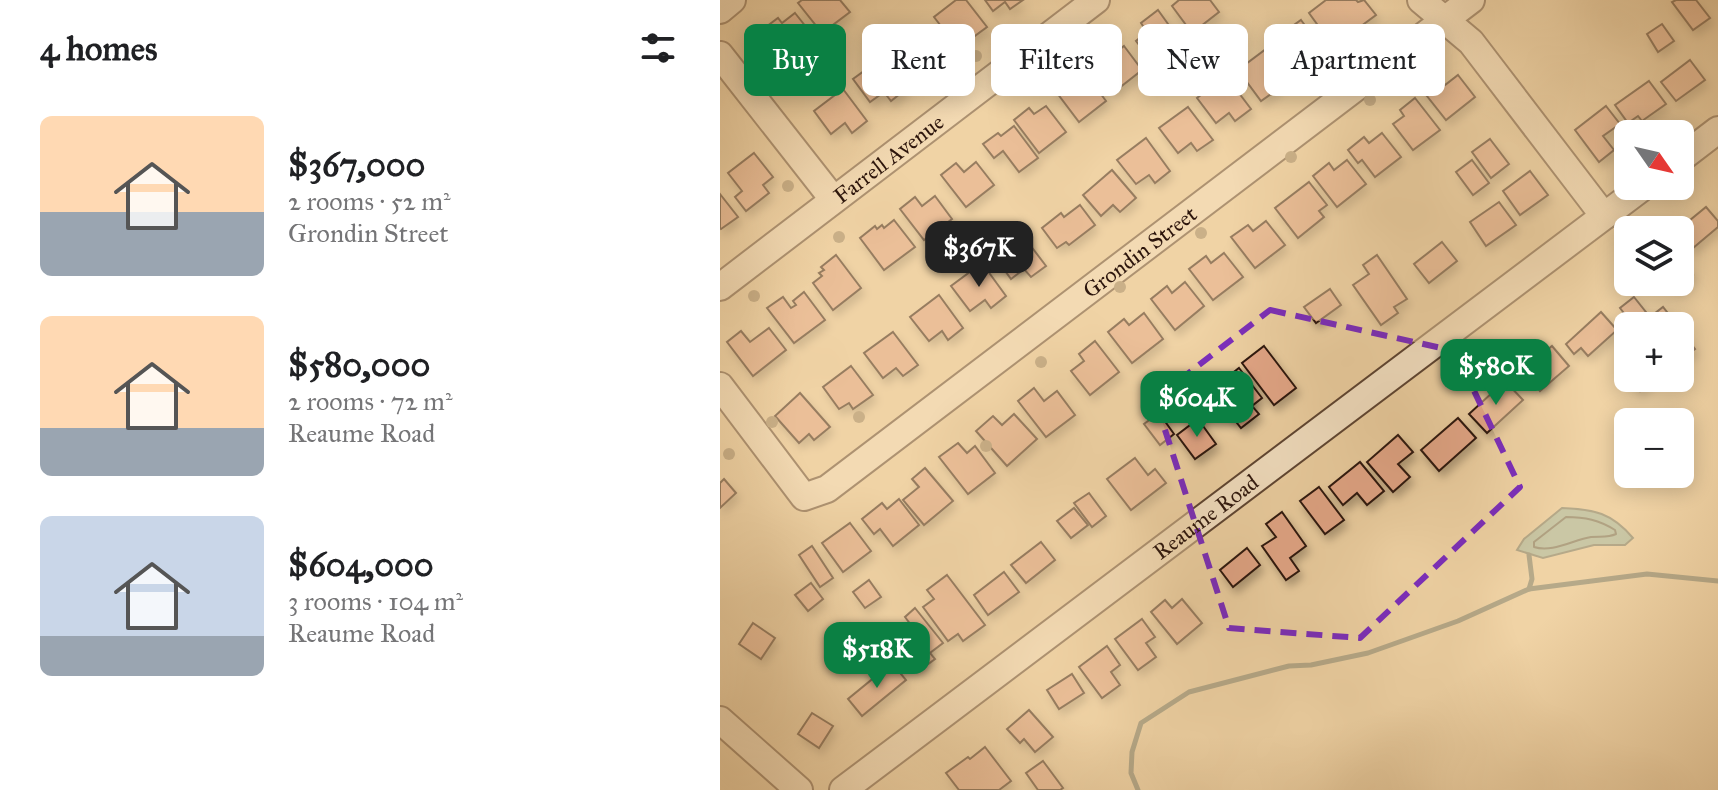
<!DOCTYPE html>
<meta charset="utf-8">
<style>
:root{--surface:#fff;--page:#f2f2f2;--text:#202124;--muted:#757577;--accent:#0b8043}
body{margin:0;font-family:"IM FELL Great Primer",serif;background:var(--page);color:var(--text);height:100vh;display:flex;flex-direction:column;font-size:30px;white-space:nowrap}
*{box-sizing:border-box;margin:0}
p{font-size:26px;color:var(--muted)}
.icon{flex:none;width:44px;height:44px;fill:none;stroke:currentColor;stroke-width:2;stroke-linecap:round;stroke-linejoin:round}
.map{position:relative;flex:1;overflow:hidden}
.sheet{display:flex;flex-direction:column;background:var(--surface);width:720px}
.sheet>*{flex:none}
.top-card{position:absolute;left:24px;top:24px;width:760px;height:72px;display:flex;gap:16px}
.needle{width:52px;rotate:124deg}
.tools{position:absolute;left:894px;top:120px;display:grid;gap:16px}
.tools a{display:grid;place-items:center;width:80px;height:80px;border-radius:12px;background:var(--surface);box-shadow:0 4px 20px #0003;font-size:40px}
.price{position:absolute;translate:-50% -68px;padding:0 18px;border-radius:16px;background:var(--accent);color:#fff;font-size:26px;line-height:52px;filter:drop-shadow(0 2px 4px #0008)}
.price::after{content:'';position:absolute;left:50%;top:48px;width:24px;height:18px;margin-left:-12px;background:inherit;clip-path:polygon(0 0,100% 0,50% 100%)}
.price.selected{background:#222;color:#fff}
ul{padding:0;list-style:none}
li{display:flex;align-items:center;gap:24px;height:200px;padding:0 40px}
li span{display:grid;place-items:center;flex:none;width:224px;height:160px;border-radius:12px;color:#555}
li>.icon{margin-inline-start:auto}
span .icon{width:96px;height:96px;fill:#fffc;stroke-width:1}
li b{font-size:34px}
h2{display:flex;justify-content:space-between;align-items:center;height:96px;padding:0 40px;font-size:34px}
.pill{padding:0 28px;border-radius:12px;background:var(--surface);box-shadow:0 4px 20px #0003;font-size:28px;line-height:72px}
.pill.selected{background:var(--accent);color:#fff}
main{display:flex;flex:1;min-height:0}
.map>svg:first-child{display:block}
</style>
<main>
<section class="sheet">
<h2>4 homes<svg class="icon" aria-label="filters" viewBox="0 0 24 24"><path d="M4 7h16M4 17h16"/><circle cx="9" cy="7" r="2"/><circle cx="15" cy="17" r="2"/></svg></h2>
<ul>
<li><span style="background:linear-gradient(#ffd9b3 60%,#9aa5b1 0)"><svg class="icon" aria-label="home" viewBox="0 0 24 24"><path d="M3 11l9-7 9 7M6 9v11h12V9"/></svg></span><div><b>$367,000</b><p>2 rooms · 52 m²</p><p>Grondin Street</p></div></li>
<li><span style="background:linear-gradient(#ffd9b3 70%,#9aa5b1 0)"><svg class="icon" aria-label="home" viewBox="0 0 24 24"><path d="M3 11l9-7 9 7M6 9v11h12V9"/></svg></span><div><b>$580,000</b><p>2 rooms · 72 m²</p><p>Reaume Road</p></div></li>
<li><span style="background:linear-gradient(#c9d6e8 75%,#9aa5b1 0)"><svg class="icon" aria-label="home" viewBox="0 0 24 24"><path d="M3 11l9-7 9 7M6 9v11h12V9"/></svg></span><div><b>$604,000</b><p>3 rooms · 104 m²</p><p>Reaume Road</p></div></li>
</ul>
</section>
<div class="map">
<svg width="998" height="790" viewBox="0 0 998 790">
<defs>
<filter id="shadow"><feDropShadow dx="3.5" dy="6" stdDeviation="4" flood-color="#0004"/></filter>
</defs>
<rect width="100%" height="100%" fill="#f0d3a5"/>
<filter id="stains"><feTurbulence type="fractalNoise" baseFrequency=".0025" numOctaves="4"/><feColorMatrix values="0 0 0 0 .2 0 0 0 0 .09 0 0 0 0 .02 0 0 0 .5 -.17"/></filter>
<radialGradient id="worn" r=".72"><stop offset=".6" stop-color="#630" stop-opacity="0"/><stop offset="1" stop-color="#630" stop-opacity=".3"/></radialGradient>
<!-- water -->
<path fill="#9bb8a4" stroke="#6f7767" stroke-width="2" d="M842 508C874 509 892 513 913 538L905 545H874L823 558 797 550 804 539Z"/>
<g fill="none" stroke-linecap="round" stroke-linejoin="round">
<!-- shore -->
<path stroke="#646658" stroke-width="2" d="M846 517C865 517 879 520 895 530L896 534C888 538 880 536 871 537 853 540 832 553 814 547V542Z"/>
<!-- stream -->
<g stroke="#6f7767" stroke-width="5">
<path d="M809 589 812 579 809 555"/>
<path d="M418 790 411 773 412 752 421 723 469 692 569 666 591 665 648 653 738 621 809 589 927 574 998 581"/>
</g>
</g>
<!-- building -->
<g fill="#e4a788" stroke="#2c150c" stroke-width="2" filter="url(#shadow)">
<path d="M82 0H120L130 12 102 33 78 3Z"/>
<path d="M236 0H246L267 27 252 38 245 29 231 39 214 17Z"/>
<path d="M265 0H303L290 9 285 2 273 11Z"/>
<path d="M459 0H490L499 12 472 33 452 6Z"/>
<path d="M606 0H636L638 2 644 0 656 15 633 32 630 27 610 42 589 13Z"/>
<path d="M956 0H976L990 18 973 30 952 2Z"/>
<path d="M438 10 461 42 433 63 416 41 427 32 421 23Z"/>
<path d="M75 13 94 37 65 59 42 30 58 18 62 23Z"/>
<path d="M581 20 601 47 589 54 595 61 579 74 553 40Z"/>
<path d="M942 24 954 41 938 52 927 34Z"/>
<path d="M202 27 226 59 211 71 204 61 191 72 174 49Z"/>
<path d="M404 46 422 70 394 92 371 61 386 50 391 56Z"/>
<path d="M546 49 567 76 557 84 554 81 553 83 558 89 541 101 518 70Z"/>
<path d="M162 58 186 89 171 101 164 92 150 102 133 79Z"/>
<path d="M970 60 985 80 956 101 941 82Z"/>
<path d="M366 74 386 101 359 122 334 89 349 77 354 83Z"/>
<path d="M738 75 755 97 726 120 703 91 720 79 725 85Z"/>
<path d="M506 76 531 109 515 121 509 113 496 123 477 98Z"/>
<path d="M929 81 946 104 922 121 918 116 908 123 895 105Z"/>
<path d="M123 89 147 121 132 133 125 123 111 134 94 111Z"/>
<path d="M695 98 720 130 693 150 673 124 684 116 680 110Z"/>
<path d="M326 106 346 132 319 153 294 120 309 108 314 114Z"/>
<path d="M886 106 900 124 883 136 894 150 879 162 855 130Z"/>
<path d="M468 107 493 140 477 151 471 143 458 153 439 128Z"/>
<path d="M294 126 318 158 299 172 283 151 274 158 263 144 278 133 281 136Z"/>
<path d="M662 133 681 157 655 177 642 160 638 163 628 150 644 137 649 143Z"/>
<path d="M426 138 450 171 435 183 429 175 416 184 397 160Z"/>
<path d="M770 139 789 164 771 178 752 152Z"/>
<path d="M34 153 53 177 43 185 49 193 26 211 15 197 22 191 8 173Z"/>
<path d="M627 160 646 184 617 207 593 176 609 163 614 170Z"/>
<path d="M752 160 769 183 753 195 736 172Z"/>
<path d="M256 162 274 185 246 207 221 175 236 163 244 172Z"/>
<path d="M392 170 416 198 400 212 393 205 381 216 363 195Z"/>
<path d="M810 171 828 195 800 215 783 191Z"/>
<path d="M589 182 607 205 599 211 604 217 578 238 555 208Z"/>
<path d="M0 194 18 217 1 229 0 228Z"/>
<path d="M215 196 232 219 204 240 180 209 195 197 202 206Z"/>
<path d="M779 202 796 225 766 246 750 222Z"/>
<path d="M360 205 375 225 349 245 346 242 337 248 322 228 341 213 344 217Z"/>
<path d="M986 207 998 221V227L973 248 958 230Z"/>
<path d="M174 220 195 247 164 270 140 238 155 226 157 229 162 225 164 228Z"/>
<path d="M546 221 565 245 535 268 511 237 528 225 533 231Z"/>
<path d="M301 233 326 266 311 277 304 269 291 279 273 254Z"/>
<path d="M722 242 737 261 709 283 694 264Z"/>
<path d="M504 253 523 277 493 300 469 269 486 256 491 263Z"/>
<path d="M116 255 141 288 113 310 93 283 102 276 99 273 104 270 101 267Z"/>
<path d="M657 255 687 299 674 307 678 313 661 325 633 285 649 274 643 265Z"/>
<path d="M961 261 973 275 958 289 952 282H960Z"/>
<path d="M262 263 286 296 271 308 265 300 250 311 231 286Z"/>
<path d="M465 282 484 306 455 330 431 299 447 286 452 293Z"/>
<path d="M610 289 621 305 596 323 584 307Z"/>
<path d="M84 292 105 320 74 343 47 308 63 297 71 308 76 305 73 301Z"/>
<path d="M219 295 243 328 228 340 222 331 209 341 190 317Z"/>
<path d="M914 297 930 317 943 307 958 326H914L900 308Z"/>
<path d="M881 312 897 330 868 356 861 348 854 354 846 344Z"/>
<path d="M424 313 443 339 412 363 388 332 404 319 409 325Z"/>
<path d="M49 328 66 350 33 376 7 342 21 331 30 342Z"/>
<path d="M960 329 975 349 960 360Z"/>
<path d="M173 332 198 365 183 376 176 368 163 378 144 353Z"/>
<path d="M375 341 399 372 370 395 351 371 364 361 359 354Z"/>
<path d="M544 346 576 388 554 405 522 363Z"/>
<path d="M832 346 849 366 820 391 803 370Z"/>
<path d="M131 366 153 395 133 409 129 403 119 409 103 387Z"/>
<path d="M519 368 542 398 532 406 539 414 521 428 491 390Z"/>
<path d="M909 378H933L920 391 908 380Z"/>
<path d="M785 381 803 400 767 433 749 414Z"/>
<path d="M314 388 324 401 337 391 355 415 326 437 298 401Z"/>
<path d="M80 393 110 427 94 440 89 434 79 443 55 416Z"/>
<path d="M439 413 454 434 440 445 424 424Z"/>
<path d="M294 414 317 439 287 466 256 431 273 416 282 425Z"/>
<path d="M738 418 756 438 719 471 701 450Z"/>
<path d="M478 419 496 444 475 459 457 435Z"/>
<path d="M678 435 693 452 678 464 690 477 673 492 647 462Z"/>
<path d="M238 443 247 453 255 446 275 473 248 494 219 457Z"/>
<path d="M415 458 428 475 435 469 446 483 411 510 387 479Z"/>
<path d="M640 462 664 491 647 505 637 493 623 505 609 487Z"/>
<path d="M205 468 233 501 204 525 183 500 199 487 192 479Z"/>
<path d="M4 479 16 493 0 508V483Z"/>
<path d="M599 487 624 520 605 534 580 501Z"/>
<path d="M369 493 386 516 372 527 354 503Z"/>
<path d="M179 499 199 525 173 546 160 529 154 534 142 519 162 503 167 509Z"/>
<path d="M354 508 368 525 351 538 337 521Z"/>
<path d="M562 512 586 546 570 558 579 571 566 580 542 546 556 537 546 524Z"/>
<path d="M130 523 151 551 123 572 102 543Z"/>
<path d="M321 542 335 560 306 583 291 565Z"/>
<path d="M92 546 113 578 100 587 79 555Z"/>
<path d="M527 548 540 565 513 587 500 570Z"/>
<path d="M284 572 299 592 268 615 254 595Z"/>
<path d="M227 575 265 625 243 641 238 634 228 641 203 607 214 599 207 590Z"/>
<path d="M149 580 161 597 145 608 133 592Z"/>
<path d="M91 583 103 599 88 611 75 595Z"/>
<path d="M462 599 482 623 457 644 431 612 445 600 452 608Z"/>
<path d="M195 608 223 643 210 653 215 659 200 670 175 638 191 625 185 617Z"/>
<path d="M422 619 435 637 426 643 436 657 418 670 395 639Z"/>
<path d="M33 623 55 638 41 659 19 644Z"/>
<path d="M387 646 400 665 391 672 400 685 382 698 359 667Z"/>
<path d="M172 663 186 680 142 716 128 699Z"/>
<path d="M352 674 364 693 339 709 327 690Z"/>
<path d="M309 710 333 737 315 752 304 739 300 743 287 729Z"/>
<path d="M92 713 113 726 99 748 78 734Z"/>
<path d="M265 747 291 781 279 790H239L226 773 248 757 250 759Z"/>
<path d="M323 761 343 788 340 790H318L306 773Z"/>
</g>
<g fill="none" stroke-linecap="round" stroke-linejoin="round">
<!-- minor casing -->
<g stroke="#5d4432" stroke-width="30">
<g id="minor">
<path d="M701 0 751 42 884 216"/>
<path d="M0 10 12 0"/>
<path d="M0 55 113 199"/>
<path d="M960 159 998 130"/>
<path id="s1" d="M0 287 376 0"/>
<path id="s2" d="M0 386 84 497 107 489 751 0"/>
<path d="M0 720 79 790"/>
<path id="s3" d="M123 790 924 186"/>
</g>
</g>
<!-- minor -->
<use href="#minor" stroke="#f5e2c4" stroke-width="26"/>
</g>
<!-- trees -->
<g fill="#9c8665">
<circle cx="256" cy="56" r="6"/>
<circle cx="617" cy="77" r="6"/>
<circle cx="650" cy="100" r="6"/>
<circle cx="571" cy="157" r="6"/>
<circle cx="68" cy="186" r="6"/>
<circle cx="481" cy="233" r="6"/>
<circle cx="119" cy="237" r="6"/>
<circle cx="400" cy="287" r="6"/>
<circle cx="34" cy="296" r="6"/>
<circle cx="321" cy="362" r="6"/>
<circle cx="139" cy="417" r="6"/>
<circle cx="52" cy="422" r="6"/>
<circle cx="266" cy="446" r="6"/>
<circle cx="9" cy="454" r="6"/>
</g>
<!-- marked area -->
<path d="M0 0H998V790H0ZM550 310 735 351 800 487 640 638 509 628 435 399Z" fill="#f0d3a5" fill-opacity=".55" fill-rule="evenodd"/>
<path fill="none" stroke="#7b2cbf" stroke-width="6" stroke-dasharray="16 10" stroke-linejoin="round" d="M550 310 735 351 800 487 640 638 509 628 435 399Z"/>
<g text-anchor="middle" stroke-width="6" stroke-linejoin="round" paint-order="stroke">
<!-- street labels -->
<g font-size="22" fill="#2c150c" stroke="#f5e2c4">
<text dy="8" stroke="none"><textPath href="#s1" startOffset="212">Farrell Avenue</textPath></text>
<text dy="8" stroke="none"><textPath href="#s2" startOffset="556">Grondin Street</textPath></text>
<text dy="8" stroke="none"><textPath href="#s3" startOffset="454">Reaume Road</textPath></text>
</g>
</g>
<rect width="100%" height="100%" filter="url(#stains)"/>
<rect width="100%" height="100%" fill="url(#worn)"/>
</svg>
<div class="tools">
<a><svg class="needle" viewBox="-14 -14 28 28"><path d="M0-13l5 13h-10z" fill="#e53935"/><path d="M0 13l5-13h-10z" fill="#757577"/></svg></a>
<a><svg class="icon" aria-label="layers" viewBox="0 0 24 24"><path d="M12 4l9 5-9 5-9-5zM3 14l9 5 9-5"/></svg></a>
<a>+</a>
<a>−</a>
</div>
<b class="price selected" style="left:259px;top:289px">$367K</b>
<b class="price" style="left:776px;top:407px">$580K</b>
<b class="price" style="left:477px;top:439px">$604K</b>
<b class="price" style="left:157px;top:690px">$518K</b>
<div class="top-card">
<a class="pill selected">Buy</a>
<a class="pill">Rent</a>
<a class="pill">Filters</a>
<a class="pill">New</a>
<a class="pill">Apartment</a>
</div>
</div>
</main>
